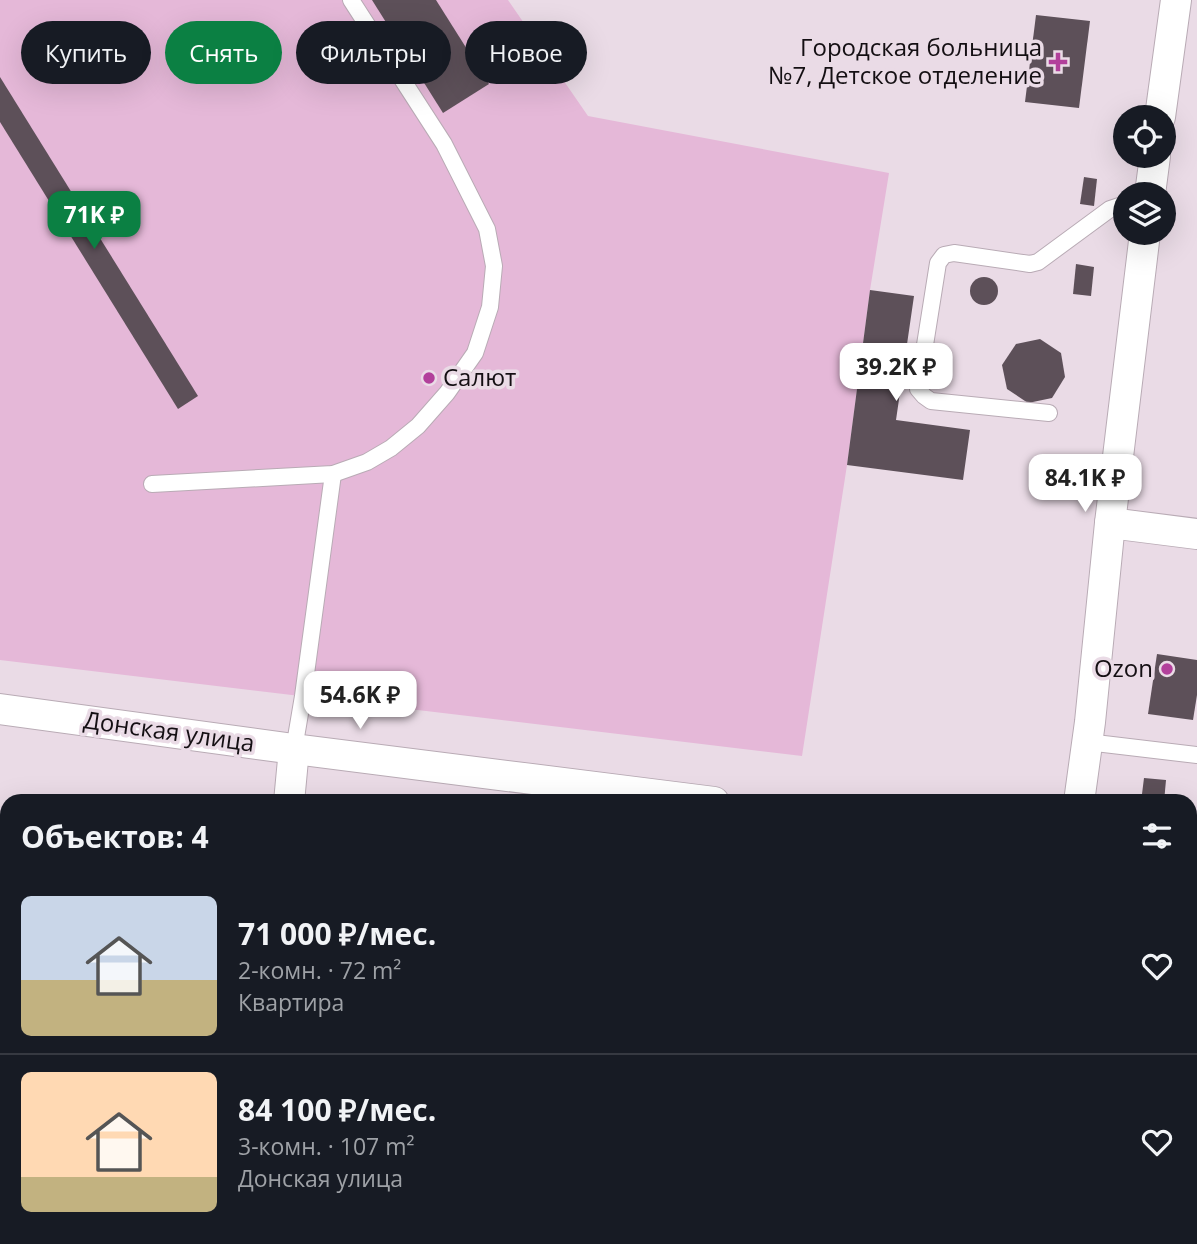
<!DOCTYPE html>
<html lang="ru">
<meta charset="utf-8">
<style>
:root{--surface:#171b24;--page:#242831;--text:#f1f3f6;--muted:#9ea1a6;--line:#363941;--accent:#0b8043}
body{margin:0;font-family:"Open Sans",sans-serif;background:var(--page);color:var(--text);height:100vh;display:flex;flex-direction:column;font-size:26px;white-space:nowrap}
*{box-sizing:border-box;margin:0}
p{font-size:23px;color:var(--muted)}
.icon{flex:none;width:38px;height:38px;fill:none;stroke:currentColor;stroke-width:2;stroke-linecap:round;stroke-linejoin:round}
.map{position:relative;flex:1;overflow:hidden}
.panel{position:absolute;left:0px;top:794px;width:1197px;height:450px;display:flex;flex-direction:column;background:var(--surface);border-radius:21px 21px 0 0;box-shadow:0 7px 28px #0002}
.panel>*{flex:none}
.banner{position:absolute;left:21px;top:21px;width:700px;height:63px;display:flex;gap:14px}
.fabs{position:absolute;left:1113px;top:105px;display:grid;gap:14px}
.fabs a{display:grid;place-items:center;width:63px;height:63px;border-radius:50%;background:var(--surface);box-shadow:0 7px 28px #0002;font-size:35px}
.price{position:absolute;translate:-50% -60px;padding:0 16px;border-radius:14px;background:#fff;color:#222;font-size:23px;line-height:46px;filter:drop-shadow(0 2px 4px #0008)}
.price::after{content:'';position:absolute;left:50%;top:42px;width:21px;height:16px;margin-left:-10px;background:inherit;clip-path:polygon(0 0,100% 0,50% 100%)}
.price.current{background:var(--accent);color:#fff}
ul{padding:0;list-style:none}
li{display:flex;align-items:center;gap:21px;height:175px;padding:0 21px}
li+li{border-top:2px solid var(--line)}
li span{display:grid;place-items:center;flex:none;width:196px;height:140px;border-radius:10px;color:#555}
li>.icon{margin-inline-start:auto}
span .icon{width:84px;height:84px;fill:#fffc;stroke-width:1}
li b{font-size:30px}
h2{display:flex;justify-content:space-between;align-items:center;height:84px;padding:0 21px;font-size:30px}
.pill{padding:0 24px;border-radius:32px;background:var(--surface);box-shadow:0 7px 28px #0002;font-size:24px;line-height:63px}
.pill.current{background:var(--accent);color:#fff}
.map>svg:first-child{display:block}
</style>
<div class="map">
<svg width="1197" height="1244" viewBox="0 0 1197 1244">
<rect width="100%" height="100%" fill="#eadbe6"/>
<!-- built -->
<path fill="#e1cbda" d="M1190 1023 1197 1024V1244H1056L1057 1237H1190Z"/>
<!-- green -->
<path fill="#e5b8d8" d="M0 0H508L588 116 889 173 870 290 847 465 802 756 0 660Z"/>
<!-- building -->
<g fill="#5d5059">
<path d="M372 0H436L489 84 443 113Z"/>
<path d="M1036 15 1090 21 1079 108 1025 102Z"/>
<path d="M0 77 198 396 178 409 0 122Z"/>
<path d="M1084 177 1097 179 1094 206 1080 204Z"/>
<path d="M1076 264 1094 267 1091 296 1073 294Z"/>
<circle cx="984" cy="291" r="14"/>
<path d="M870 290 914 296 896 420 970 430 963 480 847 465Z"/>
<path d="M1040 339 1061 353 1065 377 1052 398 1028 403 1007 389 1002 365 1016 344Z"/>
<path d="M1157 654 1197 660V695L1193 720 1148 714Z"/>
<path d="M1144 778 1166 780 1164 802H1141Z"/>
<path d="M0 877 7 878V926L0 925Z"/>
<path d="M1190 1213 1197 1223V1244H1153L1148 1237H1190Z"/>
<path d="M86 1237H132L131 1244H85Z"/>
<path d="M367 1237H444L453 1244H376Z"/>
<path d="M550 1237H628L636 1244H559Z"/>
<path d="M764 1237H810L818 1244H759Z"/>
</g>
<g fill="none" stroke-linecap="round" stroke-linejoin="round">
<!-- service casing -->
<g stroke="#b9abb5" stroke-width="18">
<g id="service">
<path d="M1049 413 931 401 924 396 918 389 938 263 944 255 954 253 1030 264 1038 262 1110 209 1125 204"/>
<path d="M152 484 333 474 367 462 391 448 418 426 447 393 475 353 490 307 494 266 487 229 444 144 351 0"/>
<path d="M1087 742 1197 755"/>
<path d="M294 749 303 696 333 474"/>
<path d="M1190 935 1197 891"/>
<path d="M0 952 7 954"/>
<path d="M1190 997 1197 998"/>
<path d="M0 1188 7 1193"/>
<path d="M52 1244 54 1237"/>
<path d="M163 1244 164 1237"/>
</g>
</g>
<!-- minor casing -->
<g stroke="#b9abb5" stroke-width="32">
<g id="minor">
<path d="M1160 117 1176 0"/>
<path d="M1150 194 1155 156"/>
<path d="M1110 523 1197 534"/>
<path d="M0 709 294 749 714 802"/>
<path d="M289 802 294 749"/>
<path d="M1079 802 1090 722 1110 523 1145 233"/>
<path d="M225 1244 226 1237"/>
<path d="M1019 1244 1020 1237"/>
</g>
</g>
<!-- service -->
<use href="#service" stroke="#fff" stroke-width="16"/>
<!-- minor -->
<use href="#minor" stroke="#fff" stroke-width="30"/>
</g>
<!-- markers -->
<g fill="#b2409b" stroke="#eadbe6" stroke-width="2.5">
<path d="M1054.5 51.5h7v7h7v7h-7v7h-7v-7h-7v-7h7z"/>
<circle cx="429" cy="378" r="7"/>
<circle cx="1167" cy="669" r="7"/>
</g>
<g text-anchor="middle" stroke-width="7" stroke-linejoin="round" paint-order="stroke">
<!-- poi labels -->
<g font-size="24" fill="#140f13" stroke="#eadbe6" text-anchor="end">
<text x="1042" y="56">Городская больница<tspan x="1042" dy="28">№7, Детское отделение</tspan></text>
<text x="443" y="386" text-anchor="start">Салют</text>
<text x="1153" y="677">Ozon</text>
</g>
<!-- street labels -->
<g font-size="24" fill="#140f13" stroke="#eadbe6">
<text transform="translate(169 732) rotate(8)" y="8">Донская улица</text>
</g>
</g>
</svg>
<div class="fabs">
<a><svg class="icon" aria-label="locate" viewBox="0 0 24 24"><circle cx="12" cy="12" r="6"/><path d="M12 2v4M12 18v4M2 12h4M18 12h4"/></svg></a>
<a><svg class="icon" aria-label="layers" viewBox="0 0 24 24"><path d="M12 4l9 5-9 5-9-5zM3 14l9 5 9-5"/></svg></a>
</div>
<b class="price current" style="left:94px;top:251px">71K ₽</b>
<b class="price" style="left:896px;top:403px">39.2K ₽</b>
<b class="price" style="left:1085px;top:514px">84.1K ₽</b>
<b class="price" style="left:360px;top:731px">54.6K ₽</b>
<div class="banner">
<a class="pill">Купить</a>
<a class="pill current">Снять</a>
<a class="pill">Фильтры</a>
<a class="pill">Новое</a>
</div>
<section class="panel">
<h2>Объектов: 4<svg class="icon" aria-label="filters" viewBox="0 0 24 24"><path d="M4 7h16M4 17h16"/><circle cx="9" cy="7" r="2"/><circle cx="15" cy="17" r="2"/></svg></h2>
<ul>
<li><span style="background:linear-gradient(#c9d6e8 60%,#c2b280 0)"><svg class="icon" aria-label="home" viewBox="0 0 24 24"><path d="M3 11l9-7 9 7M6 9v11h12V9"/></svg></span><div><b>71 000 ₽/мес.</b><p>2-комн. · 72 m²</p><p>Квартира</p></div><svg class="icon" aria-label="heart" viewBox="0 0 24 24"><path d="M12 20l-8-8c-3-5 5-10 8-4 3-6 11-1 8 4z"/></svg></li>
<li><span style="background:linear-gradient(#ffd9b3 75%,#c2b280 0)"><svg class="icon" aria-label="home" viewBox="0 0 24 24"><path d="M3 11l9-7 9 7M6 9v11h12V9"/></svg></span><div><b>84 100 ₽/мес.</b><p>3-комн. · 107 m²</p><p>Донская улица</p></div><svg class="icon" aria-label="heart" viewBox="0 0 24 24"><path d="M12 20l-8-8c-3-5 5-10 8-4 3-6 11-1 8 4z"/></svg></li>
</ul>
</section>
</div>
